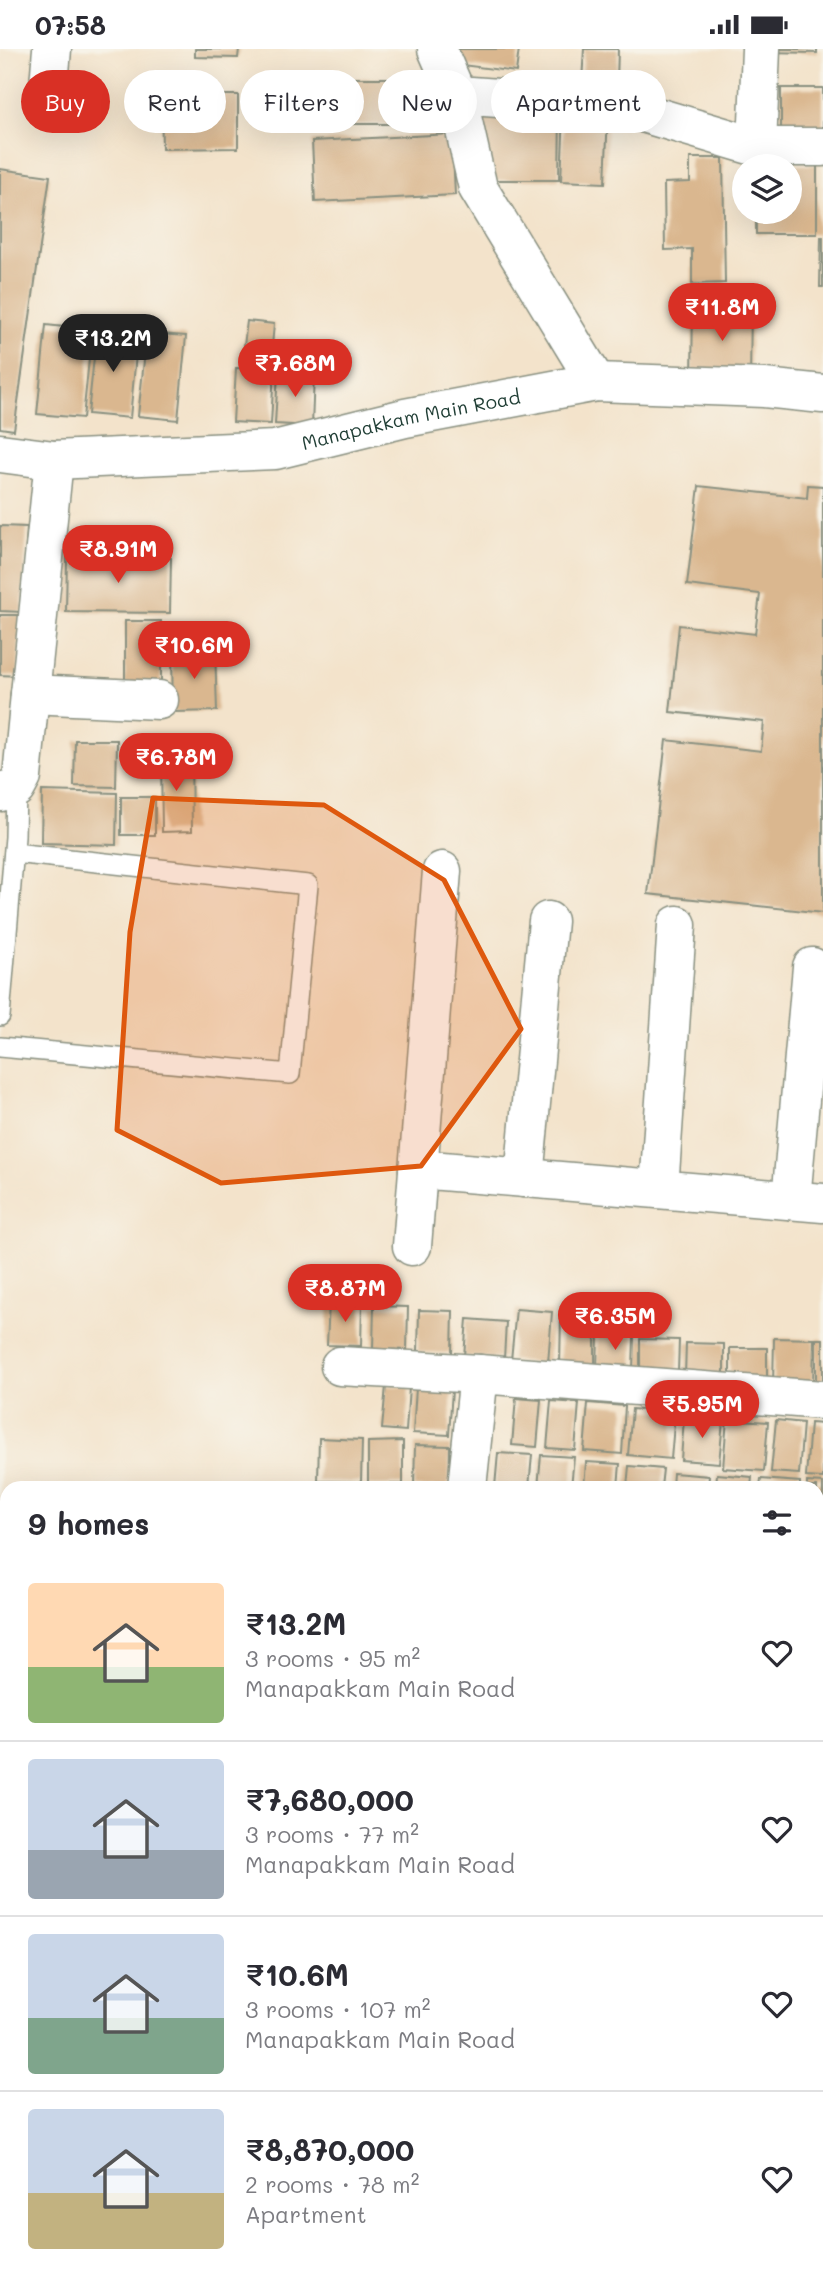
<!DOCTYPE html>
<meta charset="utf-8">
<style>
:root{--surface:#fff;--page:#f7f7f7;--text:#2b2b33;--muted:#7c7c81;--line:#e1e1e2;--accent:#d93025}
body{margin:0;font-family:Mali,sans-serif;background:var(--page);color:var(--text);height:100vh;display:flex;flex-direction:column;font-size:26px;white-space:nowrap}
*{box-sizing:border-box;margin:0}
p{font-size:23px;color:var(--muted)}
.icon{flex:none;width:38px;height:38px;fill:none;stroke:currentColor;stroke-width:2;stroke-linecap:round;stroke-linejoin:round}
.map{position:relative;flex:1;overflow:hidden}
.details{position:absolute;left:0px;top:1432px;width:824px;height:800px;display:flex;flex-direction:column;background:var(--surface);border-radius:21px 21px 0 0;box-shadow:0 7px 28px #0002}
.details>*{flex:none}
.guide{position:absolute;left:21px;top:21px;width:782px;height:63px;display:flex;gap:14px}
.buttons{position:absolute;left:732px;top:105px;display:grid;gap:14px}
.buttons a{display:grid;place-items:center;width:70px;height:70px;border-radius:50%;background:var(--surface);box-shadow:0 7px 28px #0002;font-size:35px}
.price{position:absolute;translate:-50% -60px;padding:0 16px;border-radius:24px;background:var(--accent);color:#fff;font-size:23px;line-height:46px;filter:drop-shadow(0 2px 4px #0008)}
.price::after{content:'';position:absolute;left:50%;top:42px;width:21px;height:16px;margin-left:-10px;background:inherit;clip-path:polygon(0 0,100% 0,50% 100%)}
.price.on{background:#222;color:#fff}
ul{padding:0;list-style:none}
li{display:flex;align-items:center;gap:21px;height:175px;padding:0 28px}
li+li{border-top:2px solid var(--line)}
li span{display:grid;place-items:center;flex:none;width:196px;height:140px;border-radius:7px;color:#555}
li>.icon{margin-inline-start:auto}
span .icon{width:84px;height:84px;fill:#fffc;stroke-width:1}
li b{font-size:30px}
h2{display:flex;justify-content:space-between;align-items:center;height:84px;padding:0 28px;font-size:30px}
.pill{padding:0 24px;border-radius:32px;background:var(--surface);box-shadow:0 7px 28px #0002;font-size:24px;line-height:63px}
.pill.on{background:var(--accent);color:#fff}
.status{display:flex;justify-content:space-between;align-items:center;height:49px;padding:0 35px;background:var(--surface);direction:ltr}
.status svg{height:19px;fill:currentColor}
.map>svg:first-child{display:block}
</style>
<div class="status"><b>07:58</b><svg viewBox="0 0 49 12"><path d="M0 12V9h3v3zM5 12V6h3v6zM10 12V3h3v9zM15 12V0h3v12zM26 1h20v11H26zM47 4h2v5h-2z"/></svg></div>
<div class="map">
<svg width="823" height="2231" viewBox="0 0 823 2231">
<rect width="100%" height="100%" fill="#f7f3e8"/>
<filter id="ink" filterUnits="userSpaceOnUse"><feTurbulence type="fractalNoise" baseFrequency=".0143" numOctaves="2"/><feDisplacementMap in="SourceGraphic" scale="14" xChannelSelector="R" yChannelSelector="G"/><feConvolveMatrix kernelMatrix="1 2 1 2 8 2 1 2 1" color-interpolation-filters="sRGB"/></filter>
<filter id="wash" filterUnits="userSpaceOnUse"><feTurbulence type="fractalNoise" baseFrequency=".00686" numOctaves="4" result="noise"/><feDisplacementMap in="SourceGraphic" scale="28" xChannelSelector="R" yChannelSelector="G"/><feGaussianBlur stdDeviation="1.57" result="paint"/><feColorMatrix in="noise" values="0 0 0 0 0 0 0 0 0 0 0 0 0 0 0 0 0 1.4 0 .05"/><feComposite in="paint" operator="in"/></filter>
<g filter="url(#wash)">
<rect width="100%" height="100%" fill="#f3e3cb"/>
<g id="blocks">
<!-- building -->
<g fill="#dab78f">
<path d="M195 0H239L238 9 195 8Z"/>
<path d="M455 0H519L516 23 454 15Z"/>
<path d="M584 0H618L617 33 582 32Z"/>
<path d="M766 0H817V4L766 3Z"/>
<rect x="331" y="29" width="109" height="46"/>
<path d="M781 39H823V88L781 87Z"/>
<path d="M161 46H238V99L162 100Z"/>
<path d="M482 62 560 63 559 131H482Z"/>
<path d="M564 63 608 65 605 134 561 132Z"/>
<path d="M452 85 455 146 315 153 312 92Z"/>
<path d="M690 109H723L725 234 692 235V200L665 201 664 134 690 133Z"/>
<path d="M789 116H817V185H756V163H789Z"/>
<path d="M0 120 50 127 14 381 0 379Z"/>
<path d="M821 188H823V238H820Z"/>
<path d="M693 255 751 256 750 333 692 332Z"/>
<path d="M247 272 274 275 270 318 242 314Z"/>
<path d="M46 276 92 281 83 369 37 365Z"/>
<path d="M97 280 138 284 130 369 88 365Z"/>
<path d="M147 284 186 287 178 371 138 367Z"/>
<path d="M236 319 274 321 271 375 233 373Z"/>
<path d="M278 324 314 325 312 377 275 375Z"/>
<path d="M808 436 823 437V864L648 845 666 691 761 702 764 673 670 663 679 576 755 585 760 545 687 536 699 437 807 449Z"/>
<path d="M0 477 27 478 22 563 0 562Z"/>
<path d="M67 508 171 509 170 564 66 563Z"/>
<path d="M0 566H20L18 627 0 626Z"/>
<rect x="125" y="572" width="36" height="63"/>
<path d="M215 600 217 662 173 663 172 601Z"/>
<path d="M75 691H117L116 738 74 737Z"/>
<path d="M191 705 192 782 162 783 161 706Z"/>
<path d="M42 742 117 744 116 796 41 794Z"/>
<rect x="121" y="748" width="34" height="38"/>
<path d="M329 1253 362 1254 361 1297 327 1296Z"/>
<path d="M374 1257 408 1258 407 1301 373 1300Z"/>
<path d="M516 1260 552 1263 548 1314 511 1311Z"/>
<path d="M419 1261 453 1262 452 1304 418 1303Z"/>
<path d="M561 1263H595V1319L560 1318Z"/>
<path d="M467 1270 506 1273 504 1310 464 1307Z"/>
<path d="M598 1285 634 1287 633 1321 597 1320Z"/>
<path d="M774 1289 814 1290 813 1337H773Z"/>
<path d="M640 1290 679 1291 678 1324 640 1323Z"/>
<rect x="816" y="1290" width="7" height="52"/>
<path d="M686 1294 724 1295V1327H685Z"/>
<rect x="730" y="1299" width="37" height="34"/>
<path d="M386 1337 409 1338 406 1382 382 1380Z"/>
<path d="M416 1339 452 1341 449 1386 413 1384Z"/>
<path d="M516 1349 541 1351 537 1398 512 1396Z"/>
<path d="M551 1352 579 1354 575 1401 547 1399Z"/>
<path d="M588 1354 625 1357 622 1405 584 1402Z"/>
<path d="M632 1360 675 1364 671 1410 628 1406Z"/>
<path d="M684 1369 723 1372 719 1414 681 1411Z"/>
<path d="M727 1370 768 1373 764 1422 723 1419Z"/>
<path d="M776 1371 803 1374 799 1425 771 1423Z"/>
<path d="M810 1374 823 1375V1429L806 1428Z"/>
<path d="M319 1389 362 1391 361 1433 318 1432Z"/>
<path d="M403 1392V1435L368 1436V1393Z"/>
<path d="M415 1396 450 1397 449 1438H414Z"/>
<path d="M498 1404 532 1406 529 1438H495Z"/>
<path d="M541 1406 574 1408 571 1438H538Z"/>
<path d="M586 1413 620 1415 618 1438H584Z"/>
<path d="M629 1417 663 1420 661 1438H627Z"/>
<path d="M673 1424 709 1427 708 1438H672Z"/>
<path d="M717 1425 752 1428 751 1438H716Z"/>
<path d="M761 1430 800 1433V1438H760Z"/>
<path d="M807 1433 823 1434V1480H817V1438H807Z"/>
<path d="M817 1507 823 1508V1550H817Z"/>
<path d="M817 1558 823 1559V1605H817Z"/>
<rect x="0" y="1703" width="7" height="44"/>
<path d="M0 1822H4L3 1832H7V1866H0Z"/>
</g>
</g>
</g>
<g filter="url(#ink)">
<use href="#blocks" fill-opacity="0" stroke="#899080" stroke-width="2"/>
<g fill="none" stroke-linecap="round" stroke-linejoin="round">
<!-- service casing -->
<g stroke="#899080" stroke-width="22">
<g id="service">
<path d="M0 967 15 788 16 739"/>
<path d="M0 998 290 1025 308 836 14 804"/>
</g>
</g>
<!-- minor casing -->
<g stroke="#899080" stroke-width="41">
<g id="minor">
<path d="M437 0 457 46 623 58 757 98H823"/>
<path d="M457 46 478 139 596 333"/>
<path d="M48 48 52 0"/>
<path d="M757 98 761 0"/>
<path d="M54 411 30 645 159 651"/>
<path d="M0 743 16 739 22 728 30 645"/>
<path d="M418 1120 823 1154"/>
<path d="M524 1129 548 872"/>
<path d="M659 1140 677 876"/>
<path d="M791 1151 812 918"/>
<path d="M412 1197 442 822"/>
<path d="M340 1317 479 1325"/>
<path d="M467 1438 479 1325 823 1351"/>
<path d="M817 1489 823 1490"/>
<path d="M817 1609H823"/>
<path d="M0 1755H7"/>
<path d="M581 2231V2224"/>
<path d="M742 2231V2224"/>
</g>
</g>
<!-- secondary casing -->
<g stroke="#899080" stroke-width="41">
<g id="secondary">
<path id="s1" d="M0 404 54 411 275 401 405 369 596 333 764 339 823 345"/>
</g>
</g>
<!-- service -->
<use href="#service" stroke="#fff" stroke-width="19"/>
<!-- minor -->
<use href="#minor" stroke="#fff" stroke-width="38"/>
<!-- secondary -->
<use href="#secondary" stroke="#fff" stroke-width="38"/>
</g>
</g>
<!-- marked area -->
<path fill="#de580e" fill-opacity="0.2" stroke="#de580e" stroke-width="5" stroke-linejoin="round" d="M153 749 324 756 444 831 521 980 421 1117 221 1134 117 1081 130 883Z"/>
<g text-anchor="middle" stroke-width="5" stroke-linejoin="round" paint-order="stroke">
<!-- street labels -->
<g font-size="19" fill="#1f3d34" stroke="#f7f3e8">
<text dy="7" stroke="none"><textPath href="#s1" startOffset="415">Manapakkam Main Road</textPath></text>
</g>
</g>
</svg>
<div class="buttons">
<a><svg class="icon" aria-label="layers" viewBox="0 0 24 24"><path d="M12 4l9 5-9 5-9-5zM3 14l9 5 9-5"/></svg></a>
</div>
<b class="price" style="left:722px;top:294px">₹11.8M</b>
<b class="price on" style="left:113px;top:325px">₹13.2M</b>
<b class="price" style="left:295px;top:350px">₹7.68M</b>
<b class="price" style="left:118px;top:536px">₹8.91M</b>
<b class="price" style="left:194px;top:632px">₹10.6M</b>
<b class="price" style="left:176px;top:744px">₹6.78M</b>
<b class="price" style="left:345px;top:1275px">₹8.87M</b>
<b class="price" style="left:615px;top:1303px">₹6.35M</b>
<b class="price" style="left:702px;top:1391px">₹5.95M</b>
<div class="guide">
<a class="pill on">Buy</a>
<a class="pill">Rent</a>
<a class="pill">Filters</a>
<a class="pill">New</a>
<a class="pill">Apartment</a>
</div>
<section class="details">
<h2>9 homes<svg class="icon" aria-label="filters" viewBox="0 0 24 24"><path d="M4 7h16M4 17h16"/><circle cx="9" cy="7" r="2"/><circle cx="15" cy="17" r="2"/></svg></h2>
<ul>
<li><span style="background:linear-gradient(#ffd9b3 60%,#8fb573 0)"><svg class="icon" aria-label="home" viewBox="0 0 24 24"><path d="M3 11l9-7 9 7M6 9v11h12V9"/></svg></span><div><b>₹13.2M</b><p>3 rooms · 95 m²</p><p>Manapakkam Main Road</p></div><svg class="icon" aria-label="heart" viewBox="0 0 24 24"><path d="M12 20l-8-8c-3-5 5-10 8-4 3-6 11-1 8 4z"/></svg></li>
<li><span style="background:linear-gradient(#c9d6e8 65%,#9aa5b1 0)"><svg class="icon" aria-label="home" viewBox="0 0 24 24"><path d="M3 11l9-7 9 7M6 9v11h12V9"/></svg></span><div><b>₹7,680,000</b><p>3 rooms · 77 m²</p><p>Manapakkam Main Road</p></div><svg class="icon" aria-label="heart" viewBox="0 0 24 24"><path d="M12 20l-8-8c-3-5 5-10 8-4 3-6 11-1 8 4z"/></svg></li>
<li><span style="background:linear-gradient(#c9d6e8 60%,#7fa58c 0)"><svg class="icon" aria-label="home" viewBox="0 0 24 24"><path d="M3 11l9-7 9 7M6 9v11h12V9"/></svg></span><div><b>₹10.6M</b><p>3 rooms · 107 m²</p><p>Manapakkam Main Road</p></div><svg class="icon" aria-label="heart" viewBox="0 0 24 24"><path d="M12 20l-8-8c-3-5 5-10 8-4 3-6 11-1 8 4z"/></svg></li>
<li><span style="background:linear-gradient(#c9d6e8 60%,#c2b280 0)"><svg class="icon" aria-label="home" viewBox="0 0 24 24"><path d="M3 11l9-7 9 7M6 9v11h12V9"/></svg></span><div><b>₹8,870,000</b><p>2 rooms · 78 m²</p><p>Apartment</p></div><svg class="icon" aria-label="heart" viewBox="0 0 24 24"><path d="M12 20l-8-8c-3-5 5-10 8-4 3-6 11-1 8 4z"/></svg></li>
</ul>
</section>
</div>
